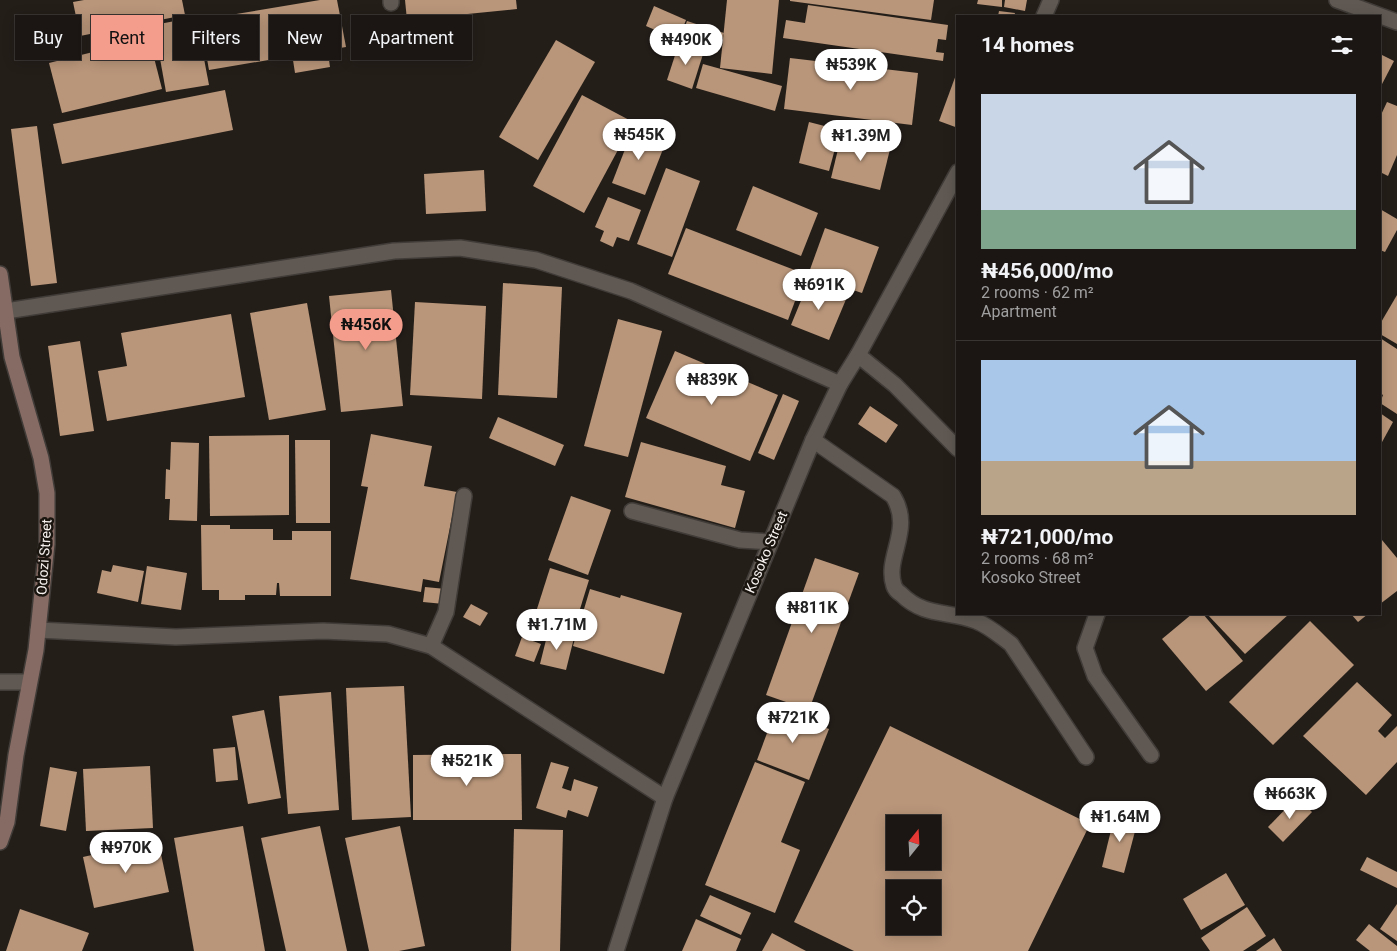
<!DOCTYPE html>
<meta charset="utf-8">
<style>
:root{--surface:#1b1613;--page:#241f1c;--text:#f1f3f6;--muted:#a09fa0;--line:#393533;--accent:#f49d8c}
body{margin:0;font-family:Roboto,sans-serif;background:var(--page);color:var(--text);height:100vh;display:flex;flex-direction:column;font-size:19px;white-space:nowrap}
*{box-sizing:border-box;margin:0}
p{font-size:16px;color:var(--muted)}
.icon{flex:none;width:28px;height:28px;fill:none;stroke:currentColor;stroke-width:2;stroke-linecap:round;stroke-linejoin:round}
.map{position:relative;flex:1;overflow:hidden}
.drawer{position:absolute;left:956px;top:15px;width:425px;height:600px;display:flex;flex-direction:column;background:var(--surface);border-radius:0px;box-shadow:0 2px 12px #0003,0 0 0 1px var(--line)}
.drawer>*{flex:none}
.guide{position:absolute;left:15px;top:15px;width:475px;height:45px;display:flex;gap:10px}
.needle{width:32px;rotate:18deg}
.tools{position:absolute;left:886px;top:815px;display:grid;gap:10px}
.tools a{display:grid;place-items:center;width:55px;height:55px;border-radius:0px;background:var(--surface);box-shadow:0 2px 12px #0003,0 0 0 1px var(--line);font-size:25px}
.price{position:absolute;translate:-50% -42px;padding:0 11px;border-radius:18px;background:#fff;color:#222;font-size:16px;line-height:32px;filter:drop-shadow(0 1px 2px #0008)}
.price::after{content:'';position:absolute;left:50%;top:30px;width:15px;height:11px;margin-left:-8px;background:inherit;clip-path:polygon(0 0,100% 0,50% 100%)}
.price.on{background:var(--accent);color:#111}
ul{padding:0;list-style:none}
li{display:grid;align-content:center;gap:10px;height:265px;padding:0 25px}
li+li{border-top:1px solid var(--line)}
li span{display:grid;place-items:center;height:155px;border-radius:0px;color:#555}
li>.icon{margin-inline-start:auto}
span .icon{width:90px;height:90px;fill:#fffc;stroke-width:1}
li b{font-size:21px}
h2{display:flex;justify-content:space-between;align-items:center;height:60px;padding:0 25px;font-size:21px}
.chip{padding:0 18px;border-radius:0px;background:var(--surface);box-shadow:0 2px 12px #0003,0 0 0 1px var(--line);font-size:18px;line-height:45px}
.chip.on{background:var(--accent);color:#111}
.map>svg:first-child{display:block}
</style>
<div class="map">
<svg width="1397" height="951" viewBox="0 0 1397 951">
<rect width="100%" height="100%" fill="#241e19"/>
<!-- building -->
<g fill="#b9967a" fill-rule="evenodd">
<path d="M84 0H182L185 15 80 36 73 2Z"/>
<path d="M320 0H337L346 47 209 70 200 20Z"/>
<path d="M405 0H516L517 9 407 20Z"/>
<path d="M727 0H779L772 74 720 68Z"/>
<path d="M790 0H934L931 20 790 1Z"/>
<path d="M978 0H1002V7L977 4Z"/>
<path d="M1005 0H1027L1025 11 1004 7Z"/>
<path d="M808 5 948 25 946 40 938 39 936 52 944 53 943 61 783 38 786 20 805 23Z"/>
<path d="M654 6 686 20 678 40 646 26Z"/>
<path d="M999 11 1015 13 1014 16H998Z"/>
<path d="M196 17 209 85 166 92 154 25Z"/>
<path d="M687 21 724 33 717 53 680 40Z"/>
<path d="M149 38 162 89 62 113 49 63Z"/>
<path d="M556 40 595 62 538 160 499 137Z"/>
<path d="M679 43 704 51 692 89 667 80Z"/>
<path d="M328 53 330 67 295 73 293 60Z"/>
<path d="M1380 54 1394 61 1380 88Z"/>
<path d="M790 58 918 73 912 125 784 109Z"/>
<path d="M703 64 782 86 775 111 696 88Z"/>
<path d="M957 72H958V128L939 121Z"/>
<path d="M225 90 233 130 62 164 53 124Z"/>
<path d="M582 95 633 122 584 213 533 186Z"/>
<path d="M1387 102 1397 106V155L1388 176 1380 172V117Z"/>
<path d="M809 122 840 130 829 171 799 163Z"/>
<path d="M37 126 57 283 31 286 11 129Z"/>
<path d="M634 126 667 139 645 195 612 183Z"/>
<path d="M842 133 891 145 880 190 831 178Z"/>
<path d="M666 168 700 181 672 257 637 244Z"/>
<path d="M484 170 486 211 426 214 424 174Z"/>
<path d="M753 186 818 213 801 256 736 230Z"/>
<path d="M608 197 641 210 629 241 617 237 613 247 600 241 604 231 595 227Z"/>
<path d="M1380 209 1397 219V230L1385 252 1380 250Z"/>
<path d="M686 228 805 274 788 320 668 274Z"/>
<path d="M825 228 879 247 862 293 808 275Z"/>
<path d="M809 281 847 297 829 340 791 325Z"/>
<path d="M503 283 562 287 557 398 498 395Z"/>
<path d="M391 290 403 406 341 412 329 296Z"/>
<path d="M1397 295V344L1380 334V324Z"/>
<path d="M415 302 486 306 482 399 410 395Z"/>
<path d="M307 303 326 410 269 420 250 313Z"/>
<path d="M231 314 245 397 107 421 98 371 127 366 121 333Z"/>
<path d="M618 319 662 331 628 457 584 446Z"/>
<path d="M1380 338 1397 349V414L1380 403 1383 395 1380 393Z"/>
<path d="M80 341 94 431 60 436 48 346Z"/>
<path d="M675 351 778 395 750 461 646 418Z"/>
<path d="M783 394 799 401 774 460 758 453Z"/>
<path d="M870 406 898 425 886 443 858 424Z"/>
<path d="M1380 413 1393 422 1381 444 1380 443Z"/>
<path d="M498 417 564 445 555 466 489 438Z"/>
<path d="M371 434 432 446 424 486 457 492 439 582 423 579 421 592 350 579 368 487 361 486Z"/>
<path d="M289 435V515L210 516 209 436Z"/>
<path d="M295 440H330V523H296Z"/>
<path d="M171 442 199 443 197 521 169 520 170 499H165L166 469 170 470Z"/>
<path d="M641 442 726 466 721 485 745 491 735 528 625 497Z"/>
<path d="M571 496 611 510 588 575 548 560Z"/>
<path d="M201 525H230V529H273V540H292V531H331V596H280L279 583H277L276 595H245V600H219V590H202Z"/>
<path d="M1382 540 1397 558V591L1380 604V541Z"/>
<path d="M815 558 859 573 809 710 766 695Z"/>
<path d="M113 565 144 571 138 602 97 593 102 570 111 572Z"/>
<path d="M147 566 187 573 181 610 141 604Z"/>
<path d="M550 568 589 580 575 625 536 612Z"/>
<path d="M425 587 446 589 444 604 423 602Z"/>
<path d="M590 589 620 598 621 595 682 613 664 674 573 646Z"/>
<path d="M471 604 488 613 480 626 463 617Z"/>
<path d="M1192 614H1203L1243 661 1206 691 1162 639Z"/>
<path d="M1207 614H1289L1245 654Z"/>
<path d="M1351 614H1368L1358 622Z"/>
<path d="M1310 621 1354 665 1273 745 1229 702Z"/>
<path d="M548 632 574 638 566 670 540 664Z"/>
<path d="M522 637 541 644 534 662 515 656Z"/>
<path d="M1357 682 1392 715 1378 731 1385 738 1397 726V762L1366 795 1303 736Z"/>
<path d="M404 686 411 817 352 820 346 688Z"/>
<path d="M331 692 339 810 288 814 279 696Z"/>
<path d="M776 709 829 729 809 780 757 760Z"/>
<path d="M264 710 281 798 248 804 232 716Z"/>
<path d="M890 726 1090 824 1028 951H854L794 922ZM895 824H932V861H895ZM895 889H932V926H895Z"/>
<path d="M235 747 238 780 216 782 213 749Z"/>
<path d="M521 754 522 820H413V755Z"/>
<path d="M551 762 569 767 562 788 571 791 574 779 598 787 588 817 568 810 566 818 536 808Z"/>
<path d="M755 762 805 782 781 842 800 850 775 913 705 885Z"/>
<path d="M150 766 153 828 86 831 83 769Z"/>
<path d="M50 767 77 772 66 831 40 826Z"/>
<path d="M1297 797 1312 812 1283 842 1268 827Z"/>
<path d="M1115 814 1138 820 1124 873 1102 867Z"/>
<path d="M243 826 265 951H194L174 838Z"/>
<path d="M320 826 347 951H286L261 838Z"/>
<path d="M400 826 425 946 399 951H369L345 838Z"/>
<path d="M514 829 563 830 560 951H511Z"/>
<path d="M158 840 169 892 94 908 83 857Z"/>
<path d="M1367 857 1397 872V888L1360 870Z"/>
<path d="M1226 873 1245 905 1201 930 1183 899Z"/>
<path d="M710 895 751 913 741 935 700 916Z"/>
<path d="M1397 904V941L1380 929Z"/>
<path d="M1247 907 1266 936 1243 951H1210L1201 938Z"/>
<path d="M20 909 89 933 82 951H6Z"/>
<path d="M696 919 741 939 736 951H682Z"/>
<path d="M1369 924 1397 946V951H1370L1356 940Z"/>
<path d="M772 933 806 951H762Z"/>
<path d="M1274 938 1282 951H1256Z"/>
</g>
<g fill="none" stroke-linecap="round" stroke-linejoin="round">
<!-- service casing -->
<g stroke="#413c38" stroke-width="18">
<g id="service">
<path d="M813 440 893 496C914 530 884 557 894 586 895 589 898 592 901 594 925 618 949 610 976 621 989 626 1000 636 1011 644L1086 757"/>
<path d="M632 511 740 540 770 542"/>
<path d="M431 646 446 612 464 496"/>
</g>
</g>
<!-- minor casing -->
<g stroke="#413c38" stroke-width="18">
<g id="minor">
<path d="M391 0V3"/>
<path d="M1337 0 1397 22"/>
<path d="M6 311 394 251 460 248 536 260 631 291 840 384"/>
<path d="M858 355 895 385 958 449"/>
<path d="M1097 614 1085 648 1095 676 1151 755"/>
<path d="M38 630 176 637 323 631 388 634 431 646 665 798"/>
</g>
</g>
<!-- tertiary casing -->
<g stroke="#413c38" stroke-width="18">
<g id="tertiary">
<path d="M1044 16 1051 0"/>
<path d="M0 682H29"/>
<path d="M616 951 665 798 813 440 840 384 858 355 958 172"/>
</g>
</g>
<!-- secondary casing -->
<g stroke="#413c38" stroke-width="18">
<path id="secondary" d="M0 274 12 357 41 458 47 493V544L36 650 16 755 7 822 0 842"/>
</g>
<!-- service -->
<use href="#service" stroke="#605953" stroke-width="15"/>
<!-- minor -->
<use href="#minor" stroke="#605953" stroke-width="15"/>
<!-- tertiary -->
<use href="#tertiary" stroke="#605953" stroke-width="15"/>
<!-- secondary -->
<use href="#secondary" stroke="#866b64" stroke-width="15"/>
</g>
<g text-anchor="middle" stroke-width="5" stroke-linejoin="round" paint-order="stroke">
<!-- street labels -->
<g font-size="14" fill="#f8f3f0" stroke="#1b1510">
<text transform="translate(766 552) rotate(-67)" y="5">Kosoko Street</text>
<text transform="translate(44 557) rotate(-86)" y="5">Odozi Street</text>
</g>
</g>
</svg>
<div class="tools">
<a><svg class="needle" viewBox="-14 -14 28 28"><path d="M0-13l5 13h-10z" fill="#e53935"/><path d="M0 13l5-13h-10z" fill="#a09fa0"/></svg></a>
<a><svg class="icon" aria-label="locate" viewBox="0 0 24 24"><circle cx="12" cy="12" r="6"/><path d="M12 2v4M12 18v4M2 12h4M18 12h4"/></svg></a>
</div>
<b class="price" style="left:686px;top:66px">₦490K</b>
<b class="price" style="left:851px;top:91px">₦539K</b>
<b class="price" style="left:639px;top:161px">₦545K</b>
<b class="price" style="left:861px;top:162px">₦1.39M</b>
<b class="price" style="left:819px;top:311px">₦691K</b>
<b class="price on" style="left:366px;top:351px">₦456K</b>
<b class="price" style="left:712px;top:406px">₦839K</b>
<b class="price" style="left:812px;top:634px">₦811K</b>
<b class="price" style="left:557px;top:651px">₦1.71M</b>
<b class="price" style="left:793px;top:744px">₦721K</b>
<b class="price" style="left:467px;top:787px">₦521K</b>
<b class="price" style="left:1290px;top:820px">₦663K</b>
<b class="price" style="left:1120px;top:843px">₦1.64M</b>
<b class="price" style="left:126px;top:874px">₦970K</b>
<div class="guide">
<a class="chip">Buy</a>
<a class="chip on">Rent</a>
<a class="chip">Filters</a>
<a class="chip">New</a>
<a class="chip">Apartment</a>
</div>
<section class="drawer">
<h2>14 homes<svg class="icon" aria-label="filters" viewBox="0 0 24 24"><path d="M4 7h16M4 17h16"/><circle cx="9" cy="7" r="2"/><circle cx="15" cy="17" r="2"/></svg></h2>
<ul>
<li><span style="background:linear-gradient(#c9d6e8 75%,#7fa58c 0)"><svg class="icon" aria-label="home" viewBox="0 0 24 24"><path d="M3 11l9-7 9 7M6 9v11h12V9"/></svg></span><div><b>₦456,000/mo</b><p>2 rooms · 62 m²</p><p>Apartment</p></div></li>
<li><span style="background:linear-gradient(#a9c7e8 65%,#b9a48a 0)"><svg class="icon" aria-label="home" viewBox="0 0 24 24"><path d="M3 11l9-7 9 7M6 9v11h12V9"/></svg></span><div><b>₦721,000/mo</b><p>2 rooms · 68 m²</p><p>Kosoko Street</p></div></li>
</ul>
</section>
</div>
